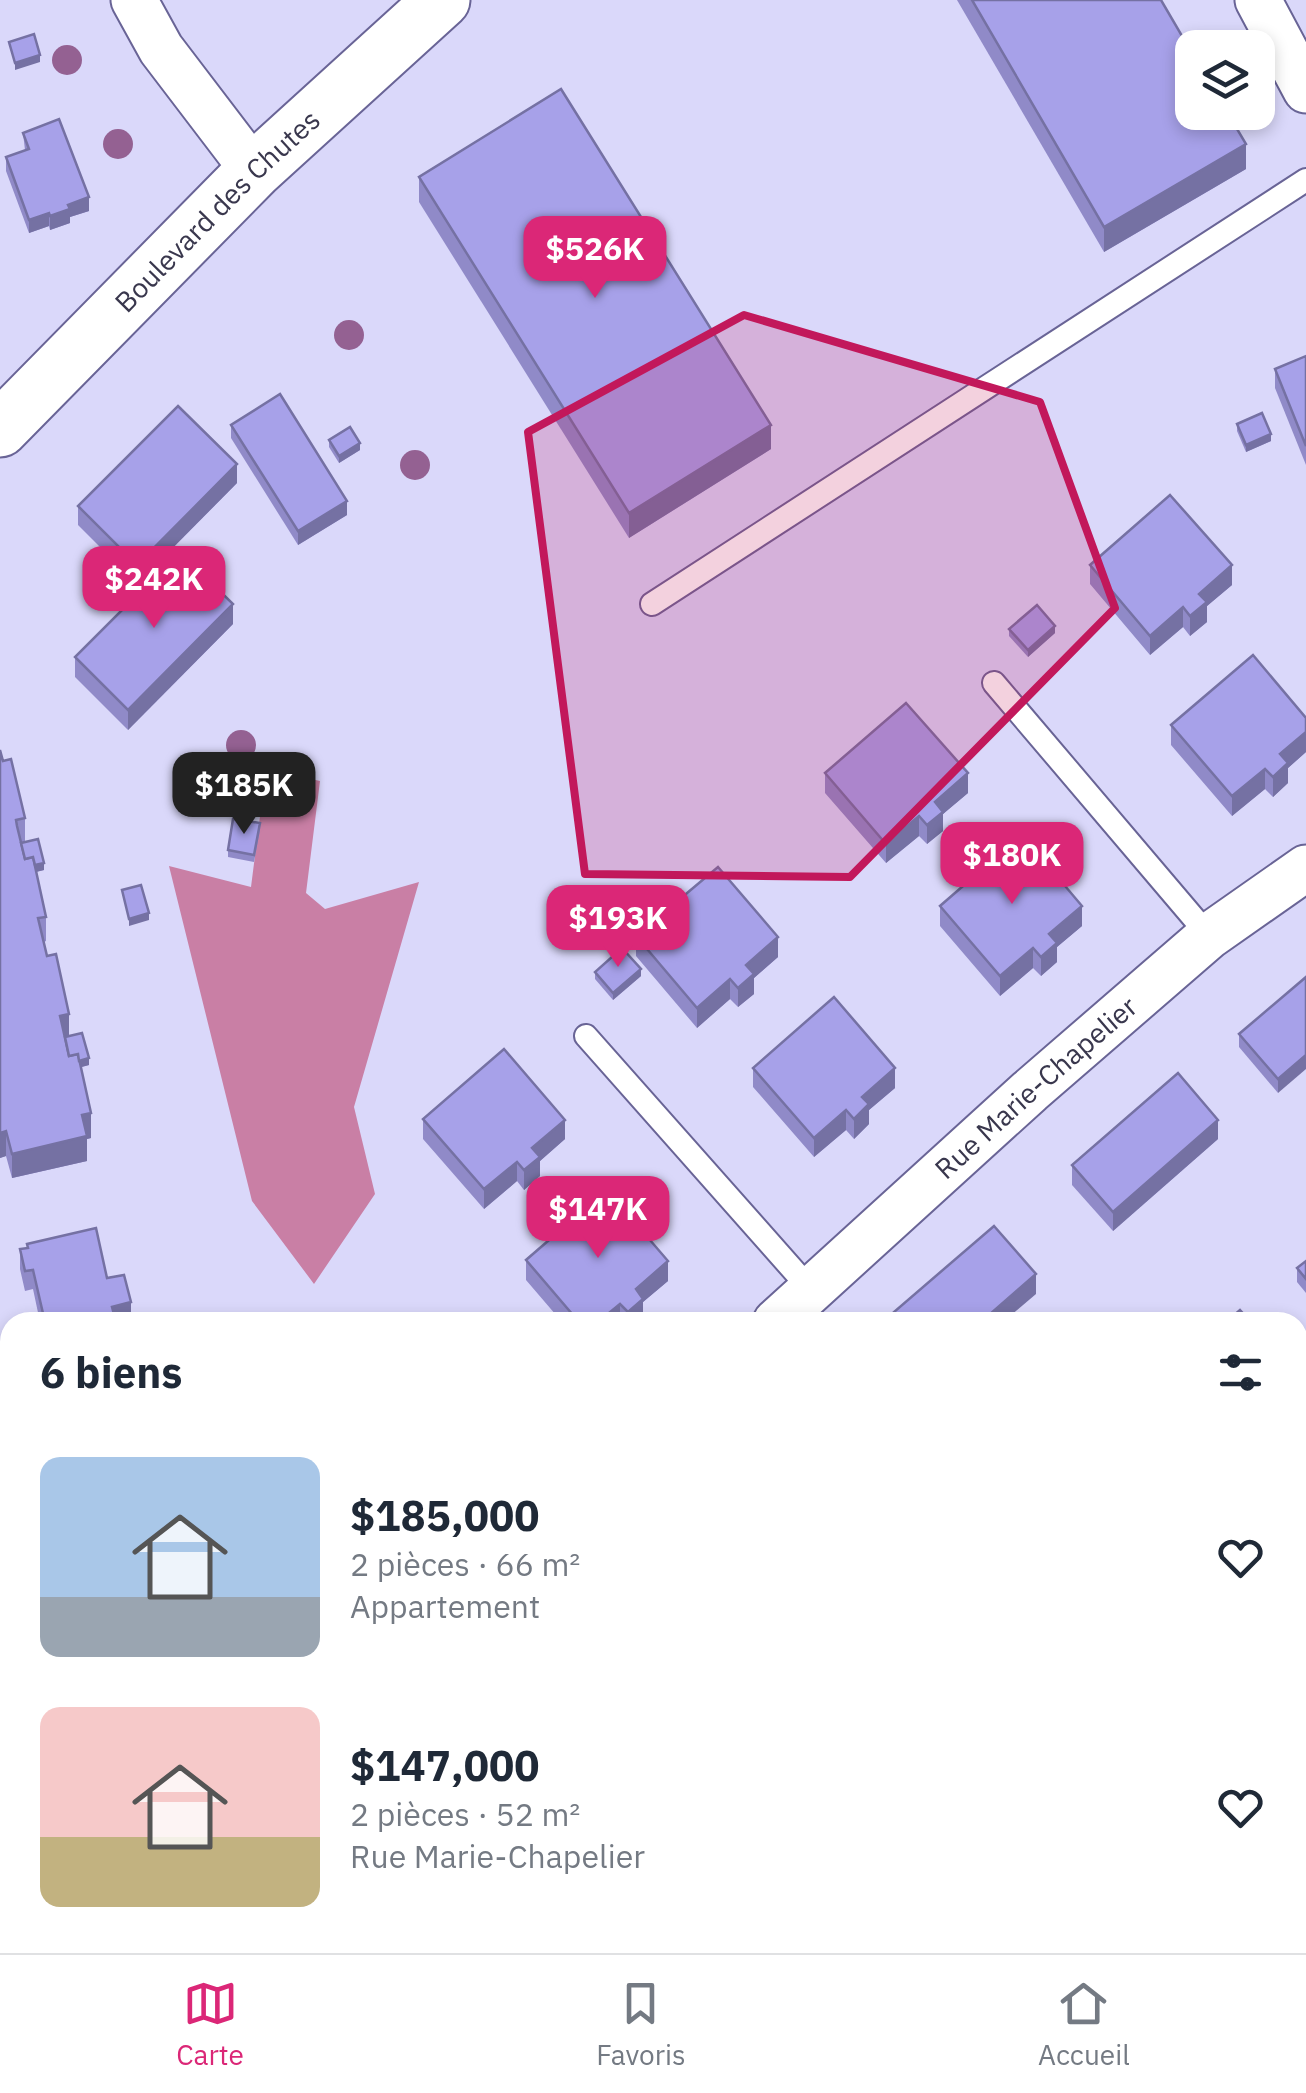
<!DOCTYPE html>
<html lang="fr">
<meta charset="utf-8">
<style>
:root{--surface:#fff;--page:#f6f6f7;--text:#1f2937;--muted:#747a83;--line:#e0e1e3;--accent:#db2777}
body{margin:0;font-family:"IBM Plex Sans",sans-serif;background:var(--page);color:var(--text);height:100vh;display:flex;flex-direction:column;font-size:38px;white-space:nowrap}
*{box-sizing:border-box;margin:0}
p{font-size:32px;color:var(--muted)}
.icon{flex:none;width:55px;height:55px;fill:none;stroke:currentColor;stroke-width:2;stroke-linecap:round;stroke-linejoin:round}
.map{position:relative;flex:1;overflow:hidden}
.sheet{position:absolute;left:0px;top:1312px;width:1308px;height:642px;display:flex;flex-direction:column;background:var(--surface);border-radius:30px 30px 0 0;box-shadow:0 5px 15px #0003}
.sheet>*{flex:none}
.buttons{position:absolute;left:1175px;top:30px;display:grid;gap:20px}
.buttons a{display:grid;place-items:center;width:100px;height:100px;border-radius:20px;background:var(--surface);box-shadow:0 5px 15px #0003;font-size:50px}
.price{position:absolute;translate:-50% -85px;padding:0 22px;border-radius:20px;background:var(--accent);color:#fff;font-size:32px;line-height:65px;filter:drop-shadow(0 2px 5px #0008)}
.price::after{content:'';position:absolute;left:50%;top:60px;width:30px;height:22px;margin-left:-15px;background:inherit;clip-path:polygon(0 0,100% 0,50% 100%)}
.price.active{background:#222;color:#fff}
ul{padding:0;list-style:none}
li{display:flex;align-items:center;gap:30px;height:250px;padding:0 40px}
li span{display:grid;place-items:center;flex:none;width:280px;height:200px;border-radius:20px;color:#555}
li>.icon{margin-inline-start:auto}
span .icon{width:120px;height:120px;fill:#fffc;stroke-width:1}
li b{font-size:42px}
h2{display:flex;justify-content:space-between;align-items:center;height:120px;padding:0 40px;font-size:42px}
.dock{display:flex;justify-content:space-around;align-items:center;height:140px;border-top:2px solid var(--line);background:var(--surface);font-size:28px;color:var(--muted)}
.dock a{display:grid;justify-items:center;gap:5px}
.dock .active{color:var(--accent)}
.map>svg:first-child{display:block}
</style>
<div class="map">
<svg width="1306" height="1953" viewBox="0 0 1306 1953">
<rect width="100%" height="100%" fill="#dad8fa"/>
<!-- forest -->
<path fill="#c97fa5" d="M266 769 320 781 306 893 325 909 419 882 354 1107 375 1194 314 1284 252 1201 169 866 251 887Z"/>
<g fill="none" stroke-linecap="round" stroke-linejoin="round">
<!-- lane casing -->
<g stroke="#696496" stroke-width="26">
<g id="lane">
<path d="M652 604 1306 180"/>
<path d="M994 683 1209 936"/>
<path d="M586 1036 811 1290"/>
</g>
</g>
<!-- street casing -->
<g stroke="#696496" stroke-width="49">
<g id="street">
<path d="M134 0 161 49 254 171"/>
<path d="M1258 0 1306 90"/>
<path id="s1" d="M776 1322 1030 1091 1209 936 1306 868"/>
<path d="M1298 1473 1306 1466"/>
<path d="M0 1533 10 1573"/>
<path d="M107 1945 109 1953"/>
<path d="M666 1949 678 1945"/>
</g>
</g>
<!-- secondary casing -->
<g stroke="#696496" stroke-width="59">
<g id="secondary">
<path id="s2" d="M0 429 254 171 442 0"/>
</g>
</g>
<!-- lane -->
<use href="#lane" stroke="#fff" stroke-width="22"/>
<!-- street -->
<use href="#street" stroke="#fff" stroke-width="45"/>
<!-- secondary -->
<use href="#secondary" stroke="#fff" stroke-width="55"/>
</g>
<!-- trees -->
<g fill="#946192">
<circle cx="67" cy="60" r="15"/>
<circle cx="118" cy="144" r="15"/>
<circle cx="349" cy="335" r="15"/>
<circle cx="415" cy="465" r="15"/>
<circle cx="241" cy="745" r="15"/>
</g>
<!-- wall -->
<g fill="#908ac8">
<path d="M957 0H1161L1246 169 1104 252Z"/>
<path d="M23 133 89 211 70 217V223L50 230 49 226 29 233 6 171V157L25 150Z"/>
<path d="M419 177 771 449 629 538 419 202Z"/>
<path d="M1306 356V465L1275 388V369Z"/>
<path d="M1237 424 1271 441 1246 452 1237 431Z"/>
<path d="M231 425 347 515 298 545 231 438Z"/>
<path d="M329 440 360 450 339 463 329 447Z"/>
<path d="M237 483 137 584 78 525V506Z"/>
<path d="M1090 565 1232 585 1207 606V622L1190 636 1183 627 1150 655 1090 584Z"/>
<path d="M233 624 128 730 75 677V657Z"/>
<path d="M1009 629 1055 633 1028 657 1009 636Z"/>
<path d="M1306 718V752L1288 768V783L1273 797 1265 789 1232 816 1171 745V725Z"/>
<path d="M0 750 3 761 25 818V842L44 870 36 872 46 917V941L44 942 69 1036 89 1065 81 1067 91 1138 87 1139V1161L12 1178 6 1156 0 1158Z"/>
<path d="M825 773 968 793 943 814V831L927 844 919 836 886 863 825 793Z"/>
<path d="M260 830 254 862 228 857V850Z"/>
<path d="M940 906 1082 926 1057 947V962L1041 976 1033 968 1000 996 940 926Z"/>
<path d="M636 936 778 957 754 978V994L738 1007 730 999 697 1028 636 956Z"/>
<path d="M595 972 641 976 613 1000 595 979Z"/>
<path d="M1306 977 1278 1093 1239 1047V1034Z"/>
<path d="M753 1068 895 1088 869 1110V1124L854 1139 846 1130 814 1157 753 1087Z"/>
<path d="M423 1119 565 1139 540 1161V1176L524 1190 517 1181 484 1209 423 1139Z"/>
<path d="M1218 1139 1113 1231 1072 1185V1165Z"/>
<path d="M27 1244 107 1278 131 1322H40L33 1289 25 1291 20 1269V1249L27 1248Z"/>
<path d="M526 1260 668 1281 643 1302V1318L639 1322H562L526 1280Z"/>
<path d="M1306 1261V1293L1297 1282V1268Z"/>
<path d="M1306 1852V1915L1298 1905V1859Z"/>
</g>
<!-- shaded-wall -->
<g fill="#7571a3">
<path d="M40 55V62L15 70V63Z"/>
<path d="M1246 144V169L1104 252V227Z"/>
<path d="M89 197V211L70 217V223L50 230V216L68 205Z"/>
<path d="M49 213V226L29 233V220Z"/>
<path d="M771 425V449L629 538V513Z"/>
<path d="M1271 434V441L1246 452V445Z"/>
<path d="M360 443V450L339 463V456Z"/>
<path d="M237 464V483L137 584V565Z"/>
<path d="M347 501V515L298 545V531Z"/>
<path d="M1232 565V585L1207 606V622L1190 636V616L1199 594Z"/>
<path d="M233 604V624L128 730V710Z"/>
<path d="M1183 607V627L1150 655V636Z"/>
<path d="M1055 626V633L1028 657V650Z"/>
<path d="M1306 732V752L1288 768V783L1273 797V777L1280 754Z"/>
<path d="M1265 769V789L1232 816V796Z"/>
<path d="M968 773V793L943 814V831L927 844V825L935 802Z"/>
<path d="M919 816V836L886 863V844Z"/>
<path d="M44 863V870L23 875V868Z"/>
<path d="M1082 906V926L1057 947V962L1041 976V957L1049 934Z"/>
<path d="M149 913V920L129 926V919Z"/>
<path d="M778 937V957L754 978V994L738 1007V988L746 965Z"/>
<path d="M1033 948V968L1000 996V976Z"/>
<path d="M641 969V976L613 1000V993Z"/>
<path d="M730 979V999L697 1028V1008Z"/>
<path d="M69 1014V1039L60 1041V1016Z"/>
<path d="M1306 1055V1069L1278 1093V1079Z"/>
<path d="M89 1058V1065L67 1071V1064Z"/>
<path d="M895 1068V1088L869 1110V1124L854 1139V1119L862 1097Z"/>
<path d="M846 1110V1130L814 1157V1138Z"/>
<path d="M91 1113V1138L87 1139V1161L12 1178V1154L82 1115Z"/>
<path d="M565 1120V1139L540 1161V1176L524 1190V1170L532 1148Z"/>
<path d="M1218 1120V1139L1113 1231V1212Z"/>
<path d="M6 1131V1156L0 1158V1133Z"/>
<path d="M517 1162V1181L484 1209V1189Z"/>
<path d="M668 1261V1281L643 1302V1318L639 1322H628V1312L636 1289Z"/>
<path d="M1036 1274V1294L1003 1322H981Z"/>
<path d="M131 1302V1322H112V1307Z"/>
<path d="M620 1304V1322H598Z"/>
<path d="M1306 1650V1664L1298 1671V1657Z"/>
</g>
<!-- building -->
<g fill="#a7a1e9" stroke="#7571a3" stroke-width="2.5">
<path d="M972 0H1161L1192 53V112H1227L1246 144 1104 227Z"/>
<path d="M34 34 40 55 15 63 9 42Z"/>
<path d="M561 89 771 425 629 513 419 177Z"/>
<path d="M59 119 89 197 68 205 70 209 50 216 49 213 29 220 6 157 29 149 23 133Z"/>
<path d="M1306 356V446L1275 369Z"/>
<path d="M280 394 347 501 298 531 231 425Z"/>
<path d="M178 406 237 464 137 565 78 506Z"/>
<path d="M1262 413 1271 434 1246 445 1237 424Z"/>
<path d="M350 427 360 443 339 456 329 440Z"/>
<path d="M1170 495 1232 565 1199 594 1207 602 1190 616 1183 607 1150 636 1090 565Z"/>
<path d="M180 552 233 604 128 710 75 657Z"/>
<path d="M1037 605 1055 626 1028 650 1009 629Z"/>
<path d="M1253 655 1306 718V732L1280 754 1288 763 1273 777 1265 769 1232 796 1171 725Z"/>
<path d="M906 703 968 773 935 802 943 812 927 825 919 816 886 844 825 773Z"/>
<path d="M0 750 3 761 11 759 25 818 16 820 17 826 25 859 33 857 46 917 38 918 47 956 56 954 69 1014 60 1016 61 1020 69 1056 78 1054 91 1113 82 1115 87 1136 12 1154 6 1131 0 1133Z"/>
<path d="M233 819 260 823 254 855 228 850Z"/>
<path d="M1022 835 1082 906 1049 934 1057 943 1041 957 1033 948 1000 976 940 906Z"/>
<path d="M38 839 44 863 35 865 33 857 25 859 21 843Z"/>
<path d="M718 867 778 937 746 965 754 974 738 988 730 979 697 1008 636 936Z"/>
<path d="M141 885 149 913 129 919 122 890Z"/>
<path d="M622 948 641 969 613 993 595 972Z"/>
<path d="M1306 977V1055L1278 1079 1239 1034Z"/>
<path d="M834 997 895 1068 862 1097 869 1104 854 1119 846 1110 814 1138 753 1068Z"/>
<path d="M82 1033 89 1058 79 1061 78 1054 69 1056 65 1037Z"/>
<path d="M504 1049 565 1120 532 1148 540 1157 524 1170 517 1162 484 1189 423 1119Z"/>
<path d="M1178 1073 1218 1120 1113 1212 1072 1165Z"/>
<path d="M607 1190 668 1261 636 1289 643 1299 628 1312 620 1304 598 1322H579L526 1260Z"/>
<path d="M994 1226 1036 1274 981 1322H891L887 1318Z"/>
<path d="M96 1228 107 1278 124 1275 131 1302 112 1307 116 1322H45L33 1270 25 1271 20 1249 28 1248 27 1244Z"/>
<path d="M1306 1261V1279L1297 1268Z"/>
<path d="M1240 1310 1251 1322H1226Z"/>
<path d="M1298 1580 1306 1590V1650L1298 1657Z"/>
<path d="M1306 1852V1902L1298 1892V1859Z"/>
<path d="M518 1945H580L582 1953H519Z"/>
<path d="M1187 1945H1272L1278 1953H1175Z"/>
</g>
<!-- marked area -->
<path fill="#c2185b" fill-opacity="0.2" stroke="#c2185b" stroke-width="8" stroke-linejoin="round" d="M744 315 1040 402 1115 608 850 877 585 874 528 432Z"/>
<g text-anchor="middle" stroke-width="8" stroke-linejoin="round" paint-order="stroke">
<!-- street labels -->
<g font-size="28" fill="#39374d" stroke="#dad8fa">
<text dy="10" stroke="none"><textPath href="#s2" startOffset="308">Boulevard des Chutes</textPath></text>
<text dy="10" stroke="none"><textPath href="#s1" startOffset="350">Rue Marie-Chapelier</textPath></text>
</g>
</g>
</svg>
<div class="buttons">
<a><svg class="icon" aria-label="layers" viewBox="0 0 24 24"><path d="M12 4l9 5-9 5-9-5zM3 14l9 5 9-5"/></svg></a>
</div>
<b class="price" style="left:595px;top:301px">$526K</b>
<b class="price" style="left:154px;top:631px">$242K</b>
<b class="price active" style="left:244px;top:837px">$185K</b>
<b class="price" style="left:1012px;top:907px">$180K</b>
<b class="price" style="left:618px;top:970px">$193K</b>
<b class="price" style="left:598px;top:1261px">$147K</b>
<section class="sheet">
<h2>6 biens<svg class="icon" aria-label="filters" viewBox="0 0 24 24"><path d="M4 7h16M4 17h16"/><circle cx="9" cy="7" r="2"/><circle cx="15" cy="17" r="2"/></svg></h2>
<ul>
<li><span style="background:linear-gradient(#a9c7e8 70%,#9aa5b1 0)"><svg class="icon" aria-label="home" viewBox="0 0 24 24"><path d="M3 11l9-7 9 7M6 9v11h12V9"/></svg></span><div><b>$185,000</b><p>2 pièces · 66 m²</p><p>Appartement</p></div><svg class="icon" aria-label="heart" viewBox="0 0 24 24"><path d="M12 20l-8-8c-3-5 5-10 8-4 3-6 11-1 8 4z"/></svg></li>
<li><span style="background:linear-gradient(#f6c9c9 65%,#c2b280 0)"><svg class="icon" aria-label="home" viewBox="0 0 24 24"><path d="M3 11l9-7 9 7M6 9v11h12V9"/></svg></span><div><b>$147,000</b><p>2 pièces · 52 m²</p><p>Rue Marie-Chapelier</p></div><svg class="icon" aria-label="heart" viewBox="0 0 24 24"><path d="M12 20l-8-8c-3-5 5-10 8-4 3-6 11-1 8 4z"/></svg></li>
</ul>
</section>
</div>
<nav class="dock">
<a class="active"><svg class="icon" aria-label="map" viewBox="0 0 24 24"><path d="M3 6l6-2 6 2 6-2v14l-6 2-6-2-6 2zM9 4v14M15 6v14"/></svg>Carte</a>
<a><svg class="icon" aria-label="saved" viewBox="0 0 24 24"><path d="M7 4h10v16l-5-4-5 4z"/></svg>Favoris</a>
<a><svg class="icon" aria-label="home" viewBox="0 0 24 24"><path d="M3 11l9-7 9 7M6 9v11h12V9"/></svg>Accueil</a>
</nav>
